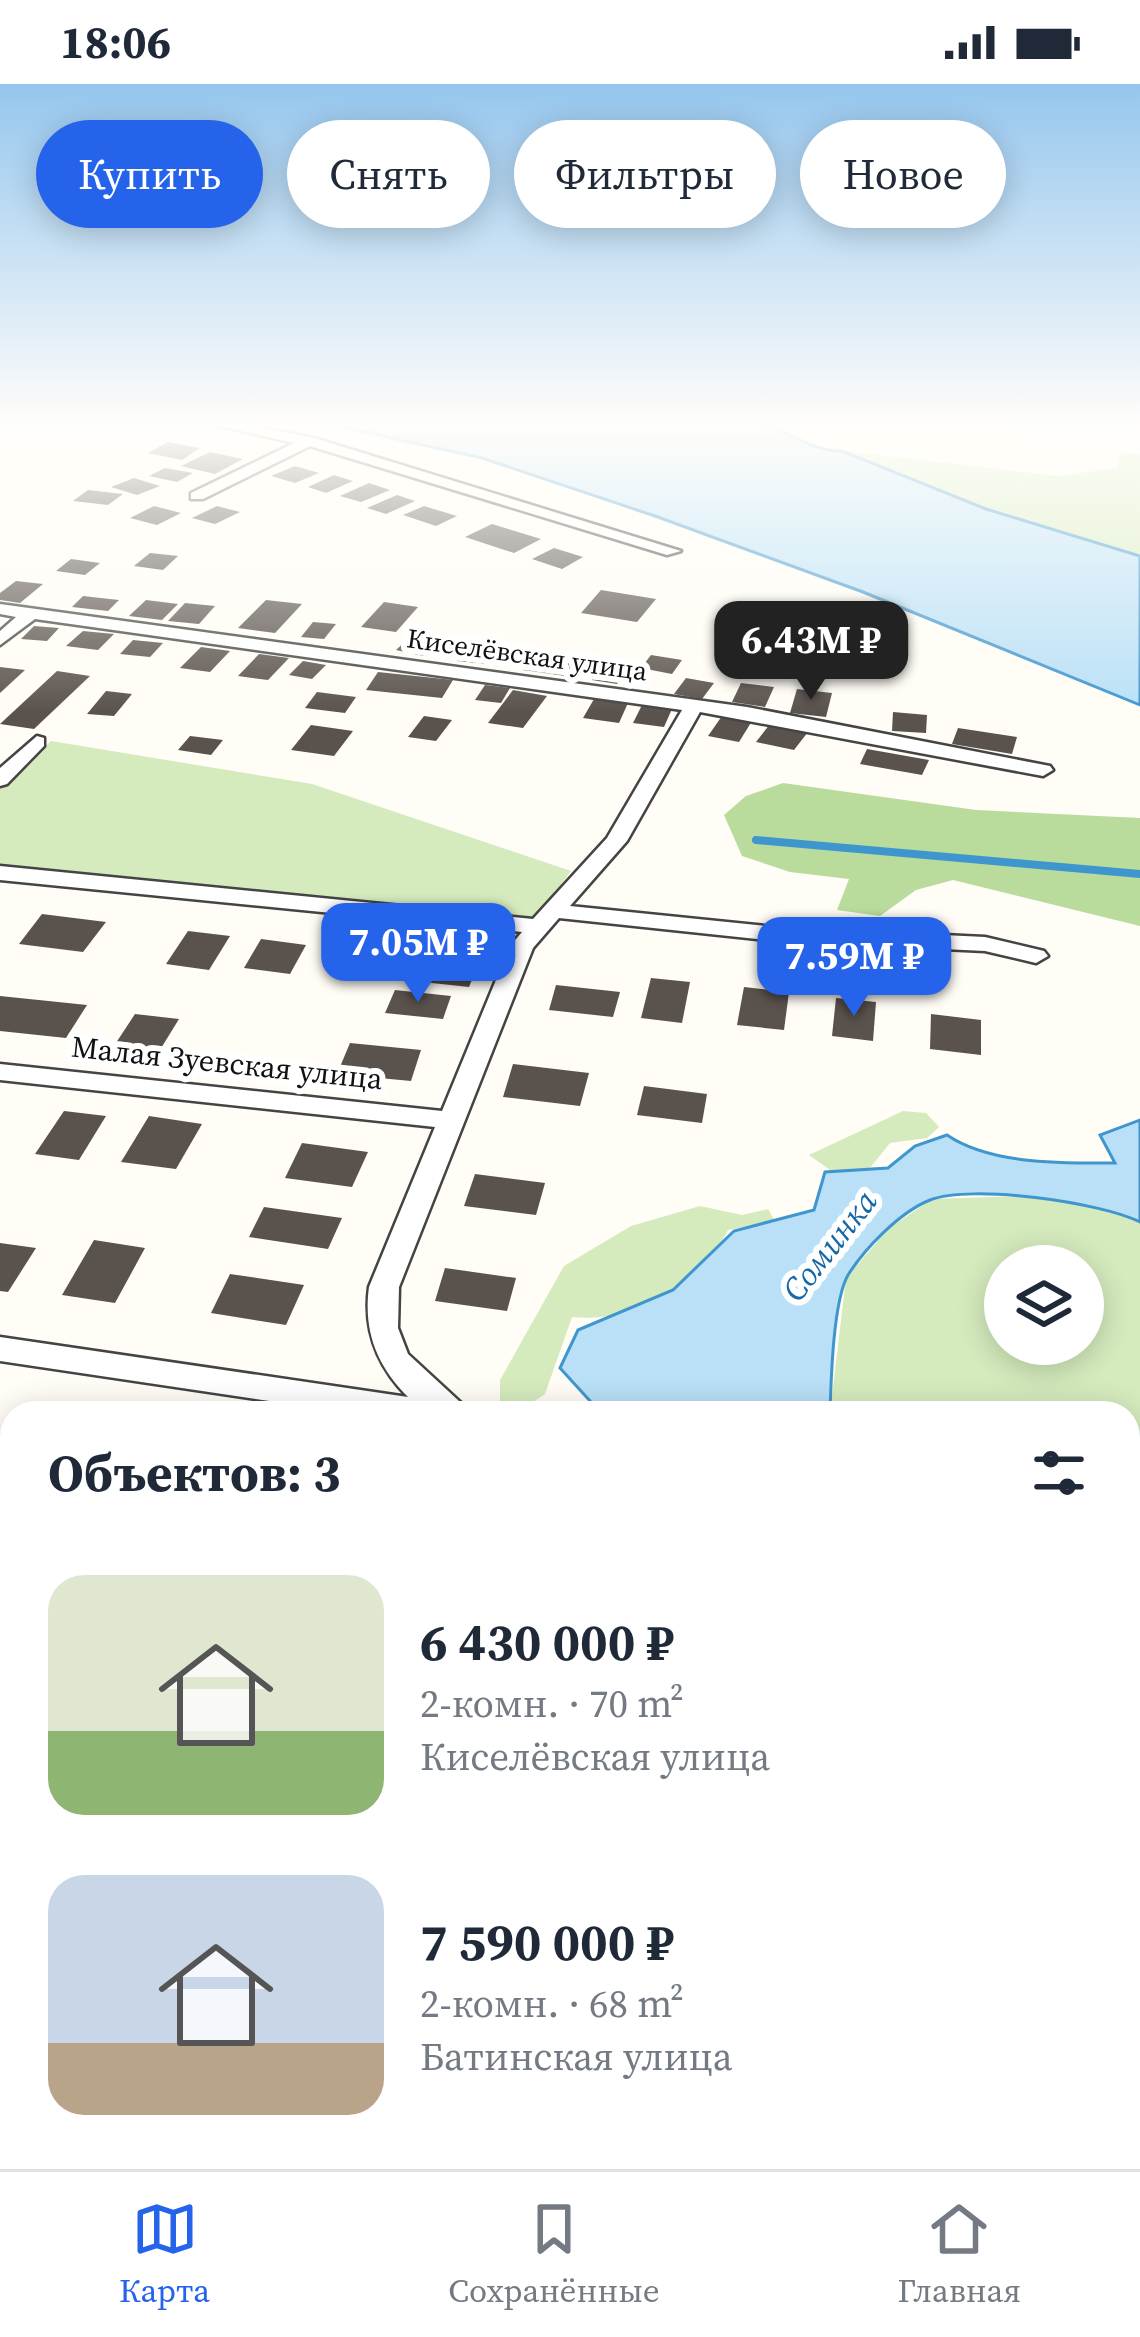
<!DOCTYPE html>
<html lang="ru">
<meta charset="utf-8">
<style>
:root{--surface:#fff;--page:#f2f2f3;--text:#1f2937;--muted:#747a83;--line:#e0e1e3;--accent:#2563eb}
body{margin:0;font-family:"Source Serif 4",serif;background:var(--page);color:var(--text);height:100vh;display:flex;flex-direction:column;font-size:45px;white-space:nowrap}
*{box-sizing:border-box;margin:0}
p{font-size:39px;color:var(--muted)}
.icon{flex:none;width:66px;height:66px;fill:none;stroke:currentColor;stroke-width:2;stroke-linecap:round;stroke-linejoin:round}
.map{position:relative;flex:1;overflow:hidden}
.sheet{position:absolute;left:0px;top:1317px;width:1140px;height:768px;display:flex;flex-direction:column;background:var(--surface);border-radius:36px 36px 0 0;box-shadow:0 6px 30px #0003}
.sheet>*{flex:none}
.guide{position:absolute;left:36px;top:36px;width:1068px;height:108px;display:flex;gap:24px}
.controls{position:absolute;left:984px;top:1161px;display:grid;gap:24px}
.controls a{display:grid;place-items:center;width:120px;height:120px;border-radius:50%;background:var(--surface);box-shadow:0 6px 30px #0003;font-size:60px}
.price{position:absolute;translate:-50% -102px;padding:0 27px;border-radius:24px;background:var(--accent);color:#fff;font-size:39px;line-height:78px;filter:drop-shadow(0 3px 6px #0008)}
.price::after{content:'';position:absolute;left:50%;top:72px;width:36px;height:27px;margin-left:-18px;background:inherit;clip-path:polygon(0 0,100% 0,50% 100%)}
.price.selected{background:#222;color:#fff}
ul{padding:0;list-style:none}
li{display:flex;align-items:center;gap:36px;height:300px;padding:0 48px}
li span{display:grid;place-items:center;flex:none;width:336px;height:240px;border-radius:36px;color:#555}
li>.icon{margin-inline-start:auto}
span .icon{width:144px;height:144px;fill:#fffc;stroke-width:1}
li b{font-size:51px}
h2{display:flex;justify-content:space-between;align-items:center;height:144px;padding:0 48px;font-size:51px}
.pill{padding:0 42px;border-radius:54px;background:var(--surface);box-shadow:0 6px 30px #0003;font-size:42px;line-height:108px}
.pill.selected{background:var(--accent);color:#fff}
.status{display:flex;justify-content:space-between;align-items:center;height:84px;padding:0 60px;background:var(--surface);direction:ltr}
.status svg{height:33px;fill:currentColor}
.tabs{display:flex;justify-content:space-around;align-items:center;height:168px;border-top:3px solid var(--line);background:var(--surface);font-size:33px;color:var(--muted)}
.tabs a{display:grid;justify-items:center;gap:6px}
.tabs .selected{color:var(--accent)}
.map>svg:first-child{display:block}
</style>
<div class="status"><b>18:06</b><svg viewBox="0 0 49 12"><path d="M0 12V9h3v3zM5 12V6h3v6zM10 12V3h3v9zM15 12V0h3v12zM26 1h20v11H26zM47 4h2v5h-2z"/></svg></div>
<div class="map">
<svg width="1140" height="2085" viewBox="0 0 1140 2085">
<rect width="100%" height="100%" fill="#fffdf5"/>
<!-- green -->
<g fill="#d5ebbd" fill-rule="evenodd">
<path d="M842 367 1058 392 1117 384 1120 368 1140 370V472L986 425Z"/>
<path d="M51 657 312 700 571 787 532 839 0 784V703Z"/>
<path d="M903 1027 926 1029 939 1043 927 1054 890 1059 861 1095 830 1086 809 1071Z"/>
<path d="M1028 1112 1115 1125 1140 1138V1533H1128V1329H830L846 1194 888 1145 932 1115ZM1005 1182H1083V1260H1005Z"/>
<path d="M700 1122 742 1131 768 1125 775 1137 728 1146C697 1205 638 1239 572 1233L545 1310 524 1324 500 1318V1296L564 1182 631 1142Z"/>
<path d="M1128 1627 1140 1632V2073L1128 2068Z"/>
</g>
<!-- forest -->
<path fill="#b9dc9c" d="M783 699 976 726 1140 734V842L953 796 916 806 880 832 837 826 849 795 790 788 742 772 724 731 746 712Z"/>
<!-- water -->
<g fill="#b9e0f7" stroke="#3f96cf" stroke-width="3">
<path d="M320 338H758C783 345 817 369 842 367L986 425 1140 472V621L863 508 655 432 482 374Z"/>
<path d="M1140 1036V1138C1100 1118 971 1100 930 1116 900 1128 865 1164 848 1191 833 1217 831 1297 830 1329H601L560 1284 578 1246 673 1206 734 1147 814 1126 825 1088 888 1084 915 1062 947 1051C991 1081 1063 1079 1115 1079L1100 1051Z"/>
</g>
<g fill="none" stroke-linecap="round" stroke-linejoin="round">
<!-- stream-far1 -->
<path stroke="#3f96cf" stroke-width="8" d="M756 756 1140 790"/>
<!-- stream -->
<path stroke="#3f96cf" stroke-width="14" d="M1128 1903 1140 1906"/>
<!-- canal -->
<path fill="#b9e0f7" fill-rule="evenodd" d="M12 1646V1686L0 1687V1647Z"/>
</g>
<!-- building -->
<g fill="#5a524d">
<path d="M168 358 200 364 182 376 148 369Z"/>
<path d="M210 368 243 375 215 390 181 382Z"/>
<path d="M295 382 319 389 295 399 271 392Z"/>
<path d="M165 384 193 389 177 398 149 392Z"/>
<path d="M334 391 353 397 326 409 308 403Z"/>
<path d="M134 394 160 402 137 411 111 403Z"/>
<path d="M369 399 390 406 361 418 340 412Z"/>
<path d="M88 406 123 410 108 421 73 417Z"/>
<path d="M397 411 415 417 386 430 367 424Z"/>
<path d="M154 422 181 429 157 441 130 434Z"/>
<path d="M217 422 240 428 215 440 192 434Z"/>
<path d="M424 422 457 432 436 442 403 431Z"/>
<path d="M492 440 518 448 541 455 514 469 465 453Z"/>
<path d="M554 464 583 473 562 485 532 475Z"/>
<path d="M150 469 178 472 163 486 134 482Z"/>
<path d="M71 475 100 479 85 491 56 487Z"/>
<path d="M16 497 43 500 20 519 0 516V509Z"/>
<path d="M601 506 656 515 637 538 581 529Z"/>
<path d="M83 512 119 516 108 527 72 523Z"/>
<path d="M146 516 178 520 162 536 129 532Z"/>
<path d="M266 516 302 520 275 549 238 544Z"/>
<path d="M384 518 418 523 396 548 361 543Z"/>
<path d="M185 519 215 522 199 540 168 537Z"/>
<path d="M313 538 336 540 324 555 301 553Z"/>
<path d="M34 542 59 544 47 557 21 555Z"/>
<path d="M83 547 114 550 98 566 66 562Z"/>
<path d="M410 553 437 558 423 572 396 566Z"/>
<path d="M133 556 163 559 150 573 120 570Z"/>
<path d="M466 561 496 564 488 580 457 577Z"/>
<path d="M201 563 230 567 210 588 180 584Z"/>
<path d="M536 569 578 575 566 592 523 586Z"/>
<path d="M259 570 289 574 268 596 238 592Z"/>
<path d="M651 571 682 576 672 590 641 584Z"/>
<path d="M303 577 326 581 312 595 289 591Z"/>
<path d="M605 578 630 582 617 600 592 596Z"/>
<path d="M0 583 25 586 0 609Z"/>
<path d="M57 587 90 592 34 645 0 640Z"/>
<path d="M378 588 453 596 442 614 366 606Z"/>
<path d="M686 594 714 599 702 615 674 610Z"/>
<path d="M741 599 774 603 765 623 732 618Z"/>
<path d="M485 601 510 604 501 619 475 616Z"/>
<path d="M797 605 832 609 826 633 790 629Z"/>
<path d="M513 606 547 612 523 644 488 639Z"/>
<path d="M106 607 132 610 114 632 87 630Z"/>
<path d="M317 608 356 613 345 629 305 624Z"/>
<path d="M594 615 628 619 619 639 583 634Z"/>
<path d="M642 621 672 625 664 643 633 639Z"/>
<path d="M893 628 927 631 926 649 892 647Z"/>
<path d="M424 632 452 636 436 657 408 653Z"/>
<path d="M722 632 752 637 739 658 708 652Z"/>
<path d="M770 640 808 648 794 666 756 658Z"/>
<path d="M311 641 353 647 334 672 291 666Z"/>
<path d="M958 644 1017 653 1012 670 952 660Z"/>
<path d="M190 652 223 656 211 671 178 666Z"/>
<path d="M867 665 929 676 922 691 860 680Z"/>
<path d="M42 830 106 838 83 868 19 860Z"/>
<path d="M188 847 230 852 209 886 166 880Z"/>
<path d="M261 855 306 861 290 890 244 884Z"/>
<path d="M418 864 482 871 469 903 404 896Z"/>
<path d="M651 894 690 898 682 939 641 934Z"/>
<path d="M556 901 620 908 613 933 549 926Z"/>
<path d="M744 903 789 908 784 946 737 941Z"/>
<path d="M395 906 451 912 443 935 385 929Z"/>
<path d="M0 912 87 921 66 954 0 947Z"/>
<path d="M836 914 876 918 873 957 832 952Z"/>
<path d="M135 930 179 935 155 974 110 968Z"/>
<path d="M931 930 981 936V971L930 965Z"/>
<path d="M350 959 421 966 411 997 337 990Z"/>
<path d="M513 980 589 989 580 1022 503 1013Z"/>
<path d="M644 1002 707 1010 702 1039 637 1031Z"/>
<path d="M64 1027 106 1032 79 1076 35 1070Z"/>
<path d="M149 1032 202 1040 176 1085 121 1078Z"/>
<path d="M302 1059 368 1068 352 1103 285 1094Z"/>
<path d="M475 1090 545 1099 536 1131 464 1122Z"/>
<path d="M264 1123 342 1134 328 1165 249 1153Z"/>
<path d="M94 1156 145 1164 115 1219 62 1211Z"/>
<path d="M0 1159 36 1164 8 1208 0 1207Z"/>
<path d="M445 1184 516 1194 507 1227 435 1217Z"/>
<path d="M230 1190 304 1201 286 1241 211 1229Z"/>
<path d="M12 1424V1469L0 1468V1454Z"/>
<path d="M467 2073H714L741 2085H492Z"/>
</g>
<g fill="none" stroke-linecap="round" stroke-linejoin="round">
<!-- minor casing -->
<g stroke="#444" stroke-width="5">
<g id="minor">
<path d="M204 338H232L314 354 681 467 667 471 310 362 203 415H191V409L294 359Z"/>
<path d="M0 520 747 623 1050 682 1053 686 1043 692 700 628 627 757 570 822 775 843 985 853 1044 867 1048 872 1036 879 985 867 775 857 559 834 533 864 399 1203 398 1244 408 1270 472 1329H351L0 1277V1253L408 1313C377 1282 363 1247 369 1203L435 1043 0 996V980L442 1027 510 862 522 848 0 796V782L533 835 607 754 682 626 35 535 0 561V547L16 533 0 530Z"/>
<path d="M37 652 44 654V662L7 700 0 702V684Z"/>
<path d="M1128 1544 1140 1545V1577L1128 1576Z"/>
<path d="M12 1562V1594L0 1596V1564Z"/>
<path d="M335 2073H382L377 2085H330Z"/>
<path d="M840 2073H907L912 2085H845Z"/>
</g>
</g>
<!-- minor -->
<use href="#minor" fill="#fff" fill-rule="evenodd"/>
</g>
<!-- sky -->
<linearGradient id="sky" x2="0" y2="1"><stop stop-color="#95c6ee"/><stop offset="0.54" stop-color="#fffefa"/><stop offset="1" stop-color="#fffefa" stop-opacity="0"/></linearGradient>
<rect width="1140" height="630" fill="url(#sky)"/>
<g text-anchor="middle" stroke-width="12" stroke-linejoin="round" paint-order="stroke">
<!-- far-street labels -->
<g font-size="27" fill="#111" stroke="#fff">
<text transform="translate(527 571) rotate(8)" y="9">Киселёвская улица</text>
</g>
<!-- street labels -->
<g font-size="30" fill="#111" stroke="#fff">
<text transform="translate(227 979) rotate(6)" y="10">Малая Зуевская улица</text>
</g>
<!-- water labels -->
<g font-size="33" font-style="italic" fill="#1768a6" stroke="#fff">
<text transform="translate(829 1161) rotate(-52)" y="12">Соминка</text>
</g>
</g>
</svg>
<div class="controls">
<a><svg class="icon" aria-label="layers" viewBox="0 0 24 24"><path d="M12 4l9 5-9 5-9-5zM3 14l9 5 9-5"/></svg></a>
</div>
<b class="price selected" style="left:811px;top:619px">6.43M ₽</b>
<b class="price" style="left:418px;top:921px">7.05M ₽</b>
<b class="price" style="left:854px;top:935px">7.59M ₽</b>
<div class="guide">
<a class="pill selected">Купить</a>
<a class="pill">Снять</a>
<a class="pill">Фильтры</a>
<a class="pill">Новое</a>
</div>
<section class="sheet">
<h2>Объектов: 3<svg class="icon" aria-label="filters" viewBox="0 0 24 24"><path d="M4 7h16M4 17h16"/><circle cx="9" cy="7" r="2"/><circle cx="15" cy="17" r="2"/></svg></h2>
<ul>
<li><span style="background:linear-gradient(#dfe7d0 65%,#8fb573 0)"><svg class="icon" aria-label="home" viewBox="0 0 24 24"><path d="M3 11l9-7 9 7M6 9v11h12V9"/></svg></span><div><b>6 430 000 ₽</b><p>2-комн. · 70 m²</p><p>Киселёвская улица</p></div></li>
<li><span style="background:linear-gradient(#c9d6e8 70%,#b9a48a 0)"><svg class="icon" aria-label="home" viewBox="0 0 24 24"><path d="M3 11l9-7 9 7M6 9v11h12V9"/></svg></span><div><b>7 590 000 ₽</b><p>2-комн. · 68 m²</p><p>Батинская улица</p></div></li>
</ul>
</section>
</div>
<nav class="tabs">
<a class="selected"><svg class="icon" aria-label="map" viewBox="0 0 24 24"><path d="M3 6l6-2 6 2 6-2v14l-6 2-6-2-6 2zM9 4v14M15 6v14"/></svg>Карта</a>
<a><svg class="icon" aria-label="saved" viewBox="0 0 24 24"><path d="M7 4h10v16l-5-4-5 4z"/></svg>Сохранённые</a>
<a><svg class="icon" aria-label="home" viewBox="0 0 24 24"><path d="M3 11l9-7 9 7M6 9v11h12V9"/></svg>Главная</a>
</nav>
